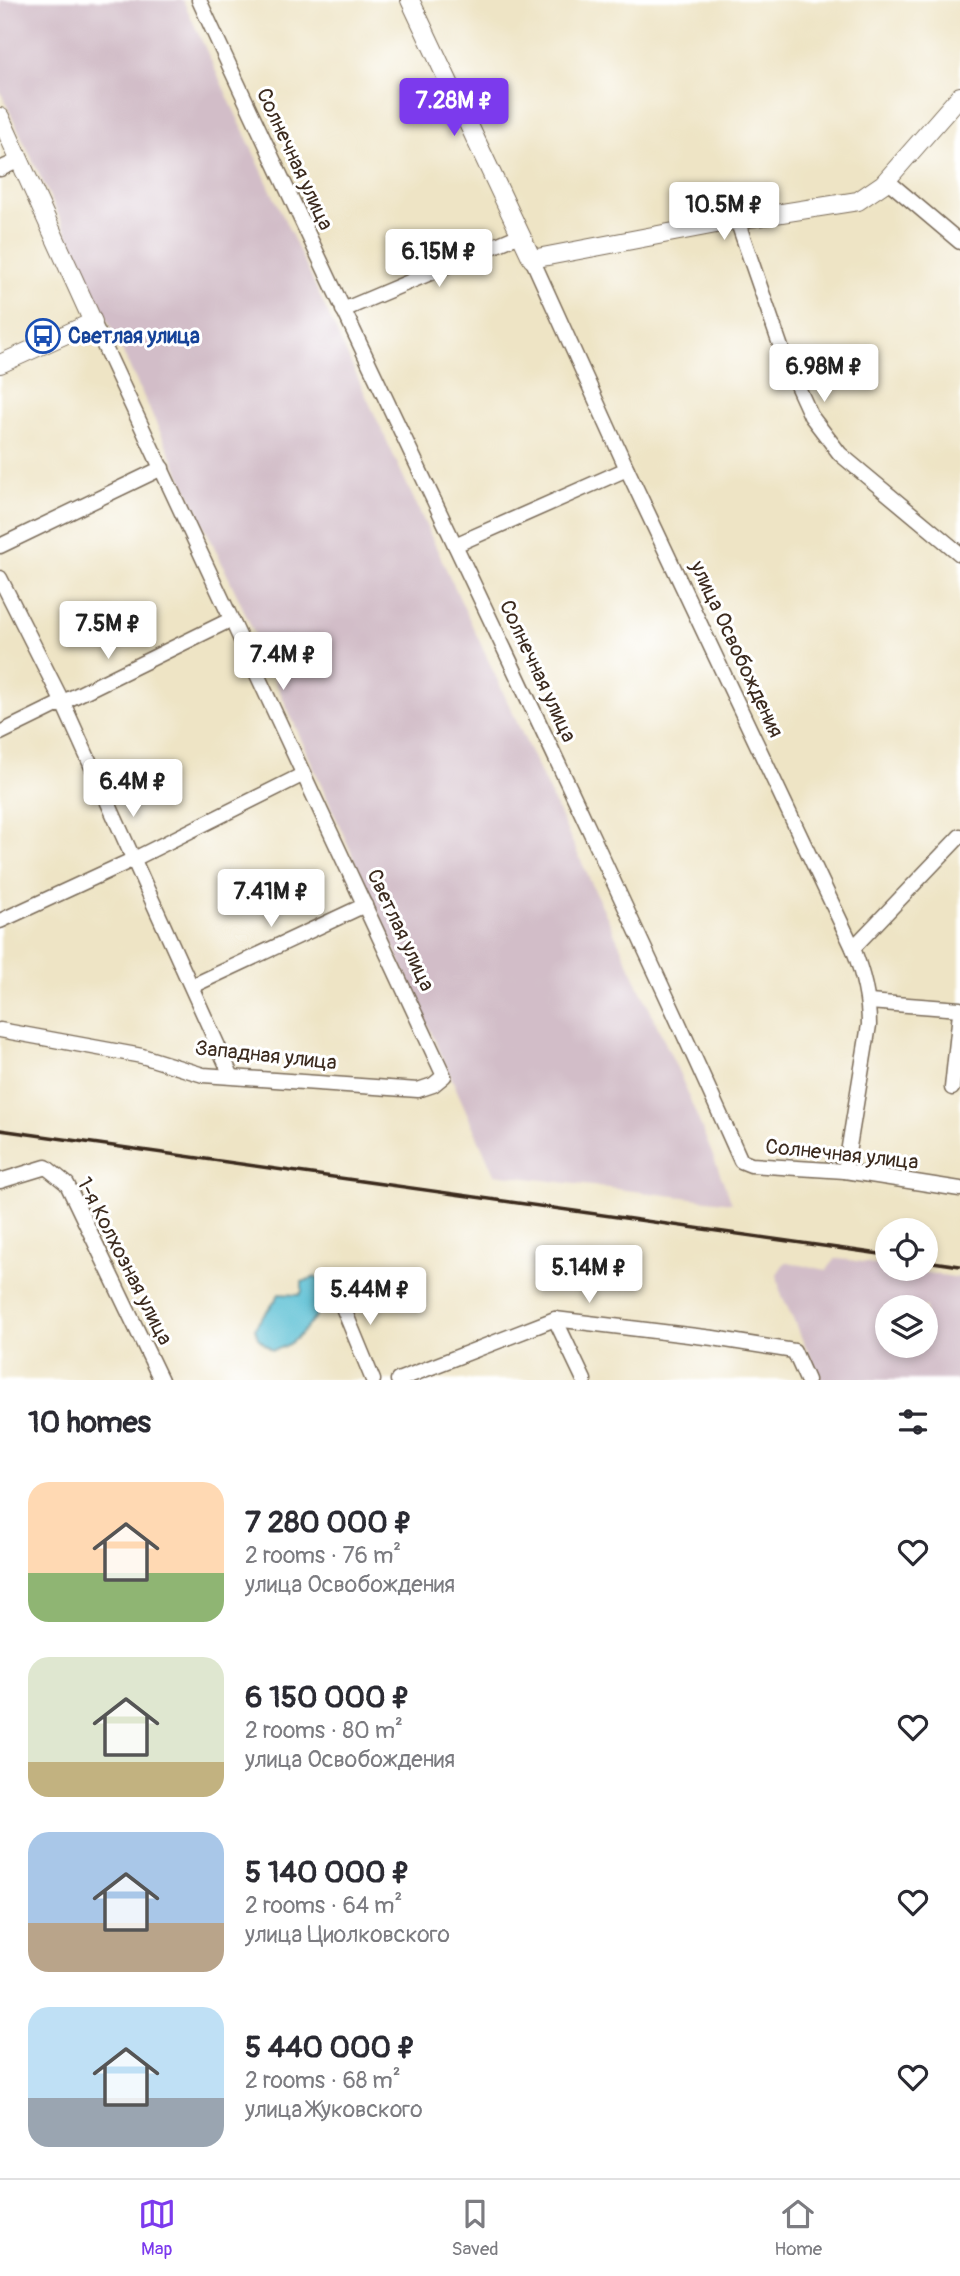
<!DOCTYPE html>
<meta charset="utf-8">
<style>
:root{--surface:#fff;--page:#f2f2f3;--text:#2b2b33;--muted:#7c7c81;--line:#e1e1e2;--accent:#7c3aed}
body{margin:0;font-family:Pangolin,sans-serif;background:var(--page);color:var(--text);height:100vh;display:flex;flex-direction:column;font-size:26px;white-space:nowrap}
*{box-sizing:border-box;margin:0}
p{font-size:23px;color:var(--muted)}
.icon{flex:none;width:38px;height:38px;fill:none;stroke:currentColor;stroke-width:2;stroke-linecap:round;stroke-linejoin:round}
.map{position:relative;height:1380px;overflow:hidden}
.sheet{display:flex;flex-direction:column;background:var(--surface);flex:1}
.sheet>*{flex:none}
.fabs{position:absolute;left:875px;top:1218px;display:grid;gap:14px}
.fabs a{display:grid;place-items:center;width:63px;height:63px;border-radius:50%;background:var(--surface);box-shadow:0 4px 10px #0003;font-size:35px}
.price{position:absolute;translate:-50% -60px;padding:0 16px;border-radius:7px;background:#fff;color:#222;font-size:23px;line-height:46px;filter:drop-shadow(0 2px 4px #0008)}
.price::after{content:'';position:absolute;left:50%;top:42px;width:21px;height:16px;margin-left:-10px;background:inherit;clip-path:polygon(0 0,100% 0,50% 100%)}
.price.on{background:var(--accent);color:#fff}
ul{padding:0;list-style:none}
li{display:flex;align-items:center;gap:21px;height:175px;padding:0 28px}
li span{display:grid;place-items:center;flex:none;width:196px;height:140px;border-radius:21px;color:#555}
li>.icon{margin-inline-start:auto}
span .icon{width:84px;height:84px;fill:#fffc;stroke-width:1}
li b{font-size:30px}
h2{display:flex;justify-content:space-between;align-items:center;height:84px;padding:0 28px;font-size:30px}
.tab-bar{display:flex;justify-content:space-around;align-items:center;height:98px;border-top:2px solid var(--line);background:var(--surface);font-size:19px;color:var(--muted)}
.tab-bar a{display:grid;justify-items:center;gap:4px}
.tab-bar .on{color:var(--accent)}
.map>svg:first-child{display:block}
</style>
<div class="map">
<svg width="960" height="1380" viewBox="0 0 960 1380">
<rect width="100%" height="100%" fill="#fff"/>
<filter id="ink" filterUnits="userSpaceOnUse"><feTurbulence type="fractalNoise" baseFrequency=".0143" numOctaves="2"/><feDisplacementMap in="SourceGraphic" scale="14" xChannelSelector="R" yChannelSelector="G"/><feConvolveMatrix kernelMatrix="1 2 1 2 8 2 1 2 1" color-interpolation-filters="sRGB"/></filter>
<filter id="wash" filterUnits="userSpaceOnUse"><feTurbulence type="fractalNoise" baseFrequency=".00686" numOctaves="4" result="noise"/><feDisplacementMap in="SourceGraphic" scale="28" xChannelSelector="R" yChannelSelector="G"/><feGaussianBlur stdDeviation="1.57" result="paint"/><feColorMatrix in="noise" values="0 0 0 0 0 0 0 0 0 0 0 0 0 0 0 0 0 1.4 0 .05"/><feComposite in="paint" operator="in"/></filter>
<g filter="url(#wash)">
<rect width="100%" height="100%" fill="#eee4c5"/>
<!-- industrial -->
<g fill="#d2bdc8" fill-rule="evenodd">
<path d="M0 0H183L681 1077 732 1203 494 1174 242 606 0 91Z"/>
<path d="M836 1258 887 1266V1269H902L960 1278V1380H821L780 1291 777 1274 785 1262 827 1270ZM887 1307H926V1346H887Z"/>
</g>
<!-- water -->
<path fill="#56bed3" stroke="#487478" stroke-width="2" d="M316 1277 332 1295C317 1313 296 1349 272 1350L258 1338 255 1328C262 1315 273 1307 279 1294L299 1295 302 1291V1282Z"/>
</g>
<g filter="url(#ink)">
<g fill="none" stroke-linecap="round" stroke-linejoin="round">
<!-- minor casing -->
<g stroke="#7a6b58" stroke-width="17">
<g id="minor">
<path d="M199 0C377 388 567 771 741 1161L751 1165 845 1171 960 1189"/>
<path d="M0 169 20 160"/>
<path d="M888 178 889 182 960 242"/>
<path d="M737 220 785 359 811 416 840 454 960 554"/>
<path d="M532 259 627 469 853 948C863 974 869 997 869 1025L845 1171"/>
<path d="M343 310 520 235"/>
<path d="M455 545 627 469"/>
<path d="M0 546 162 468"/>
<path d="M0 578 63 703 231 1075"/>
<path d="M0 733 230 620"/>
<path d="M0 921 132 860 302 775"/>
<path d="M853 948 960 836"/>
<path d="M192 986 365 905"/>
<path d="M869 1002 960 1009"/>
<path d="M0 1030 142 1056 203 1075 418 1090 433 1085 444 1076 93 322"/>
<path d="M952 1088 960 1013"/>
<path d="M0 1181 46 1167 67 1184 161 1380"/>
<path d="M335 1288 373 1380"/>
<path d="M555 1319 584 1380"/>
<path d="M398 1380 555 1319 713 1338 794 1351 807 1380"/>
</g>
</g>
<!-- tertiary casing -->
<g stroke="#7a6b58" stroke-width="20">
<g id="tertiary">
<path d="M410 0 532 259 737 220 858 201 883 184 960 96"/>
<path d="M0 117 93 322 0 364"/>
</g>
</g>
<!-- minor -->
<use href="#minor" stroke="#fff" stroke-width="14"/>
<!-- tertiary -->
<use href="#tertiary" stroke="#fff" stroke-width="18"/>
<!-- rail -->
<g stroke="#3b2a1e" stroke-width="3.5">
<path d="M0 1130 887 1255"/>
<path d="M926 1261 960 1266"/>
</g>
</g>
</g>
<!-- icons -->
<defs>
<g id="bus-ring" transform="scale(1.75)"><circle r="9.5" fill="#fff" stroke="#1a4fb4" stroke-width="1.5"/><path d="M-5-6H5V4H4V6H2V4H-2V6H-4V4H-5ZM-3.5-4V0h7V-4ZM-3.5 1.2v1.5H-2V1.2ZM2 1.2v1.5H3.5V1.2Z" fill="#1a4fb4"/></g>
</defs>
<g fill-rule="evenodd">
<use href="#bus-ring" x="43" y="336"/>
</g>
<g text-anchor="middle" stroke-width="6" stroke-linejoin="round" paint-order="stroke">
<!-- street labels -->
<g font-size="21" fill="#3b2a1e" stroke="#fff">
<text transform="translate(295 159) rotate(65)" y="7">Солнечная улица</text>
<text transform="translate(737 649) rotate(65)" y="7">улица Освобождения</text>
<text transform="translate(538 671) rotate(65)" y="7">Солнечная улица</text>
<text transform="translate(401 930) rotate(65)" y="7">Светлая улица</text>
<text transform="translate(266 1055) rotate(6)" y="7">Западная улица</text>
<text transform="translate(842 1154) rotate(6)" y="7">Солнечная улица</text>
<text transform="translate(125 1261) rotate(63)" y="7">1-я Колхозная улица</text>
</g>
<!-- transit labels -->
<g font-size="21" font-weight="bold" fill="#164399" stroke="#fff" text-anchor="start">
<text x="68" y="343">Светлая улица</text>
</g>
</g>
</svg>
<div class="fabs">
<a><svg class="icon" aria-label="locate" viewBox="0 0 24 24"><circle cx="12" cy="12" r="6"/><path d="M12 2v4M12 18v4M2 12h4M18 12h4"/></svg></a>
<a><svg class="icon" aria-label="layers" viewBox="0 0 24 24"><path d="M12 4l9 5-9 5-9-5zM3 14l9 5 9-5"/></svg></a>
</div>
<b class="price on" style="left:454px;top:138px">7.28M ₽</b>
<b class="price" style="left:724px;top:242px">10.5M ₽</b>
<b class="price" style="left:439px;top:289px">6.15M ₽</b>
<b class="price" style="left:824px;top:404px">6.98M ₽</b>
<b class="price" style="left:108px;top:661px">7.5M ₽</b>
<b class="price" style="left:283px;top:692px">7.4M ₽</b>
<b class="price" style="left:133px;top:819px">6.4M ₽</b>
<b class="price" style="left:271px;top:929px">7.41M ₽</b>
<b class="price" style="left:589px;top:1305px">5.14M ₽</b>
<b class="price" style="left:370px;top:1327px">5.44M ₽</b>
</div>
<section class="sheet">
<h2>10 homes<svg class="icon" aria-label="filters" viewBox="0 0 24 24"><path d="M4 7h16M4 17h16"/><circle cx="9" cy="7" r="2"/><circle cx="15" cy="17" r="2"/></svg></h2>
<ul>
<li><span style="background:linear-gradient(#ffd9b3 65%,#8fb573 0)"><svg class="icon" aria-label="home" viewBox="0 0 24 24"><path d="M3 11l9-7 9 7M6 9v11h12V9"/></svg></span><div><b>7 280 000 ₽</b><p>2 rooms · 76 m²</p><p>улица Освобождения</p></div><svg class="icon" aria-label="heart" viewBox="0 0 24 24"><path d="M12 20l-8-8c-3-5 5-10 8-4 3-6 11-1 8 4z"/></svg></li>
<li><span style="background:linear-gradient(#dfe7d0 75%,#c2b280 0)"><svg class="icon" aria-label="home" viewBox="0 0 24 24"><path d="M3 11l9-7 9 7M6 9v11h12V9"/></svg></span><div><b>6 150 000 ₽</b><p>2 rooms · 80 m²</p><p>улица Освобождения</p></div><svg class="icon" aria-label="heart" viewBox="0 0 24 24"><path d="M12 20l-8-8c-3-5 5-10 8-4 3-6 11-1 8 4z"/></svg></li>
<li><span style="background:linear-gradient(#a9c7e8 65%,#b9a48a 0)"><svg class="icon" aria-label="home" viewBox="0 0 24 24"><path d="M3 11l9-7 9 7M6 9v11h12V9"/></svg></span><div><b>5 140 000 ₽</b><p>2 rooms · 64 m²</p><p>улица Циолковского</p></div><svg class="icon" aria-label="heart" viewBox="0 0 24 24"><path d="M12 20l-8-8c-3-5 5-10 8-4 3-6 11-1 8 4z"/></svg></li>
<li><span style="background:linear-gradient(#bfe0f5 65%,#9aa5b1 0)"><svg class="icon" aria-label="home" viewBox="0 0 24 24"><path d="M3 11l9-7 9 7M6 9v11h12V9"/></svg></span><div><b>5 440 000 ₽</b><p>2 rooms · 68 m²</p><p>улица Жуковского</p></div><svg class="icon" aria-label="heart" viewBox="0 0 24 24"><path d="M12 20l-8-8c-3-5 5-10 8-4 3-6 11-1 8 4z"/></svg></li>
</ul>
</section>
<nav class="tab-bar">
<a class="on"><svg class="icon" aria-label="map" viewBox="0 0 24 24"><path d="M3 6l6-2 6 2 6-2v14l-6 2-6-2-6 2zM9 4v14M15 6v14"/></svg>Map</a>
<a><svg class="icon" aria-label="saved" viewBox="0 0 24 24"><path d="M7 4h10v16l-5-4-5 4z"/></svg>Saved</a>
<a><svg class="icon" aria-label="home" viewBox="0 0 24 24"><path d="M3 11l9-7 9 7M6 9v11h12V9"/></svg>Home</a>
</nav>
